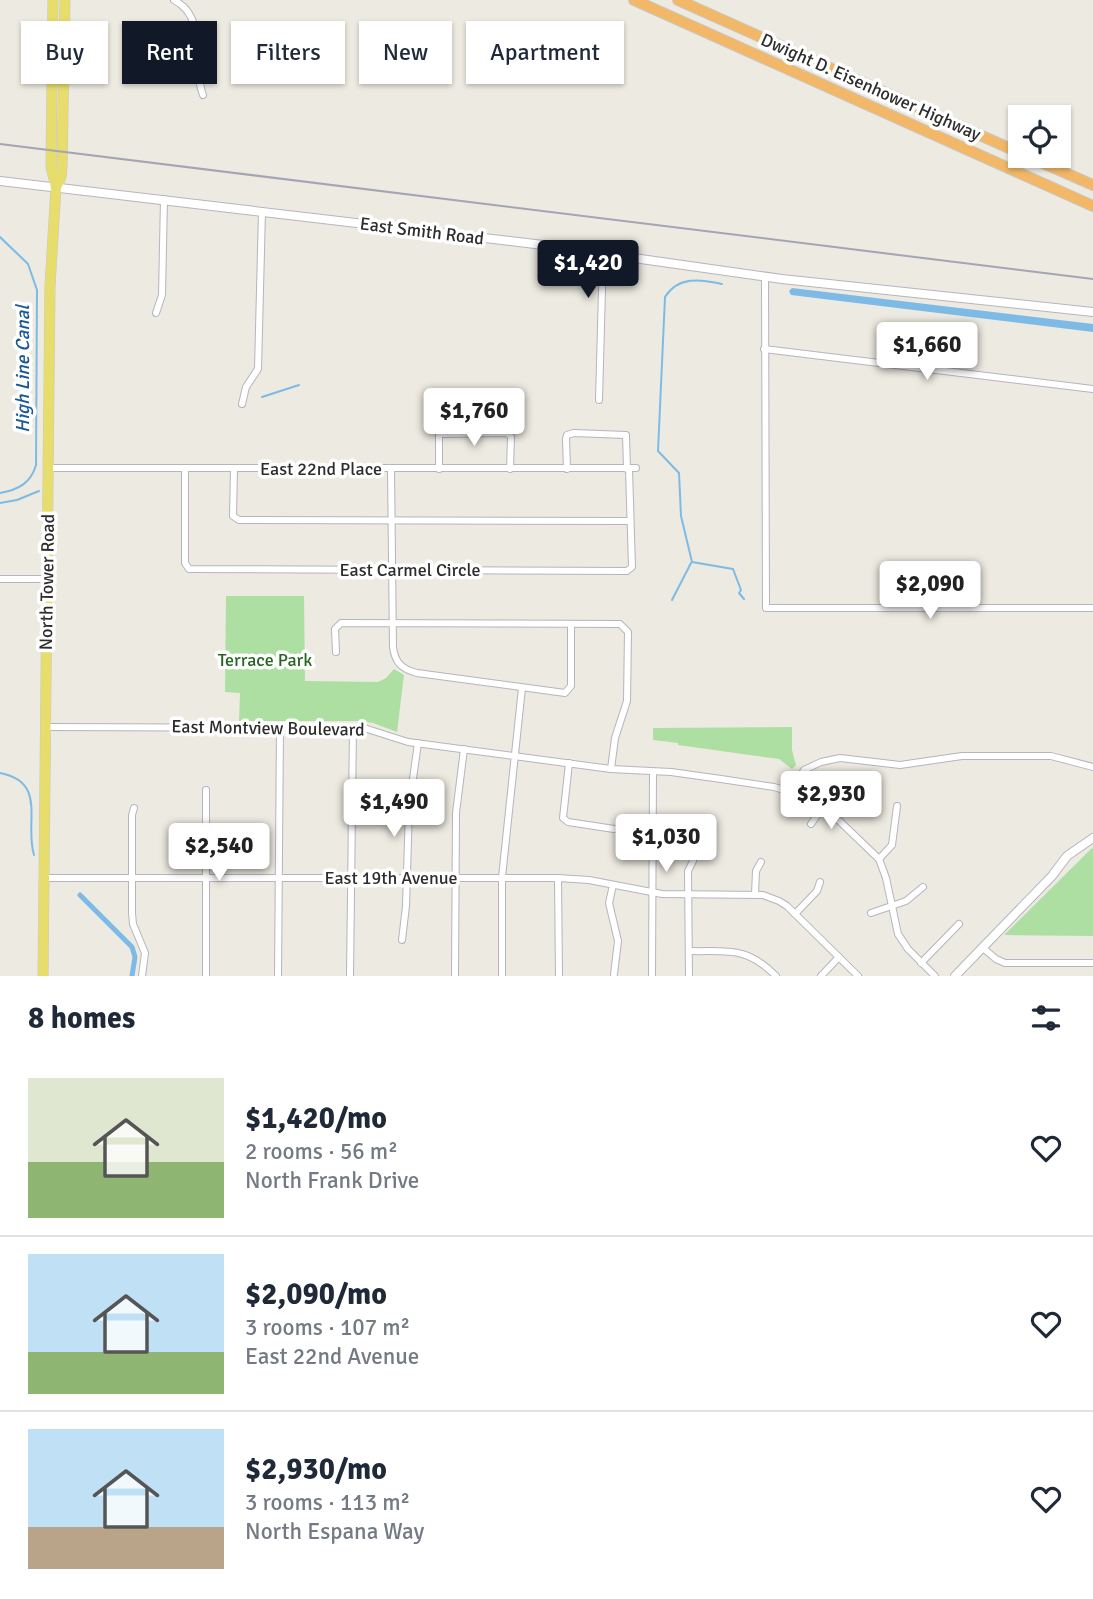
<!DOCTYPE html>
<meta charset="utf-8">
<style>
:root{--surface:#fff;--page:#f2f2f3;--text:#1f2937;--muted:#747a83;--line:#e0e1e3;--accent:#111827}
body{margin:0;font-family:Signika,sans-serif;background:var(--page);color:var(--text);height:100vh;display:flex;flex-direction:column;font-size:26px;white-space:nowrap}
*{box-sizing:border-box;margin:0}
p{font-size:23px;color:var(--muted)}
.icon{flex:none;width:38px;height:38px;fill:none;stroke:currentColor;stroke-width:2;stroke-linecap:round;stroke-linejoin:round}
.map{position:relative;height:976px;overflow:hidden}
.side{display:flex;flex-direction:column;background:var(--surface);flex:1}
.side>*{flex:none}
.banner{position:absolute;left:21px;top:21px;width:700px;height:63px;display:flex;gap:14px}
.fabs{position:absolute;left:1008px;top:105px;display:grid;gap:14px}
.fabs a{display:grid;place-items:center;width:63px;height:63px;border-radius:0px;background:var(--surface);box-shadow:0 2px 5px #0004;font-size:35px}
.price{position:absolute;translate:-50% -60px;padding:0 16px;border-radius:7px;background:#fff;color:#222;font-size:23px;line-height:46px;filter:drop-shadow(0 2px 4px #0008)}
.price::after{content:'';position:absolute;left:50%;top:42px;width:21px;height:16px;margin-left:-10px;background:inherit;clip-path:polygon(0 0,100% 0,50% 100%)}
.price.current{background:var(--accent);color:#fff}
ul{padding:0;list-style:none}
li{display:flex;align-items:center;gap:21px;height:175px;padding:0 28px}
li+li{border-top:2px solid var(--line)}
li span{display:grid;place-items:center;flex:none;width:196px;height:140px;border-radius:0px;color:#555}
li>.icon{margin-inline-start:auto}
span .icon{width:84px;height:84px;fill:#fffc;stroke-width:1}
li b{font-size:30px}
h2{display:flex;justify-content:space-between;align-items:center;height:84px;padding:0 28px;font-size:30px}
.tag{padding:0 24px;border-radius:0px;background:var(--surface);box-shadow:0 2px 5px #0004;font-size:24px;line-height:63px}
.tag.current{background:var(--accent);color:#fff}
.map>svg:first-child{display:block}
</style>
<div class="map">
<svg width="1093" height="976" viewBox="0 0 1093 976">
<rect width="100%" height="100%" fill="#edeae1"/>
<!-- green -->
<g fill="#aedfa2">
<path d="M226 596H304L305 681 378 682 386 678 394 669 404 675 397 732 373 723 360 721H239L240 693 225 692Z"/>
<path d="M792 727V750L796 765 792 769 779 759 678 745V743L653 740V728Z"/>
<path d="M1093 848V936L1004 935 1091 849Z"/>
</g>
<!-- water -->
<path fill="#7dbbe6" d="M792 288 1093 324V332L791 295 789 291Z"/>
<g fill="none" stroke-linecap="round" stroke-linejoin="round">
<!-- stream -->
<g stroke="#7dbbe6" stroke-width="2">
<path d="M0 237 28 264 37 290 36 465C31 483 18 490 0 493"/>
<path d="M722 284C701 279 678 276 665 297L658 451 679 473 681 516 692 562 733 569 741 590 739 593 744 599"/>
<path d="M262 397 299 385"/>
<path d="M0 503 17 500 39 491"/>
<path d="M672 600 691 563"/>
<path d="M0 773C48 782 24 823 34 855"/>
</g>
<!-- canal -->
<path stroke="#7dbbe6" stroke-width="5" d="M80 895 132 947 135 957 132 976"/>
<!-- minor casing -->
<g stroke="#b4b5bf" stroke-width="8">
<g id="minor">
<path d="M174 0C209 18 191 64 203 95"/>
<path d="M765 277 766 608H1093"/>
<path d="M156 313 162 295 164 199"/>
<path d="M764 349 1093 389"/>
<path d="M599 400 603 253"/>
<path d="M242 404 246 387 258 369 262 211"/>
<path d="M49 468H636"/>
<path d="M234 469 233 516 239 520 630 521"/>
<path d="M391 469 393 647C395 663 402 669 417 673L565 693 571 686V624"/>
<path d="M439 469V434L505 433 509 434 511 437 510 469"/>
<path d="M567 469 566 439 567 435 574 433 626 435 627 469"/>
<path d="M185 470V563L189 569 627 571 632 567 629 469"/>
<path d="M0 579H47"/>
<path d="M336 652 335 629 341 623 620 624 628 632 627 701 615 738 611 769"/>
<path d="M46 727 364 728 408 742 611 769 671 772 721 779 774 787 801 795 831 813 879 859 886 878 898 934 908 949 935 976"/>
<path d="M569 763 563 818 568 822 614 829"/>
<path d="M792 791 804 770 821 762 840 758 900 765 962 756H1051L1093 767"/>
<path d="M134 808 132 815V913L133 924 145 953 142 976"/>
<path d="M831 813 845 796"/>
<path d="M811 824 823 807"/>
<path d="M879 859 892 845 897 806"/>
<path d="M45 878H558L589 880 662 894 763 895 779 901 787 906 858 976"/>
<path d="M558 878 559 976"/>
<path d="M613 885 609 903 618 941 614 974"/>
<path d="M755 894 756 871 761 862"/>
<path d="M871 913 906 901 923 887"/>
<path d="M795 914 817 891 820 882"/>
<path d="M402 940 406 906 409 807 418 743"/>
<path d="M983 948 996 959 1005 963H1093"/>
<path d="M689 951C729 952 746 946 776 976"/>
<path d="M921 963 959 924"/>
<path d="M206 976V790"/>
<path d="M278 976 280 727"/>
<path d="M350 976 353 727"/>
<path d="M455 976 456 813 464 749"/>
<path d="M502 976V877L522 688"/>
<path d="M652 976 653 772"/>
<path d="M689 976 688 871 693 861"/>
<path d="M821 976 839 957"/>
</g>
</g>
<!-- tertiary casing -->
<g stroke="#b4b5bf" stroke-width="10">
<g id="tertiary">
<path d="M0 181 535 244 782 279 1093 312"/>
<path d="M955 976 1052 876 1067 856 1093 838"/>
</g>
</g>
<!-- primary casing -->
<g stroke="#c8c8c8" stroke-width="11">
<g id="primary">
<path d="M53 0 51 167 56 187"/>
<path d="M43 976 50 286 56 187 61 177 62 167 65 0"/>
</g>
</g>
<!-- motorway casing -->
<g stroke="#c8c8c8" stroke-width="12">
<g id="motorway">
<path d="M634 0 1093 206"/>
<path d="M678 0 1020 153"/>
<path d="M1027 156 1093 185"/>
</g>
</g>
<!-- minor -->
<use href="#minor" stroke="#fff" stroke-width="6"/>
<!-- tertiary -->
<use href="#tertiary" stroke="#fff" stroke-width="8"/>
<!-- primary -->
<use href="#primary" stroke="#e7dd6d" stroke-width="10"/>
<!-- motorway -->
<use href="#motorway" stroke="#f2b867" stroke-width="10"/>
<!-- rail -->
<path stroke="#a4a4b6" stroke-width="2" d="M0 144 1093 279"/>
</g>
<g text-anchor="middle" stroke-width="7" stroke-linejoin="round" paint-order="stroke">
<!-- street labels -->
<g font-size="18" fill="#2d2d2d" stroke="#fff">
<text transform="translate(871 87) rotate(24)" y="6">Dwight D. Eisenhower Highway</text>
<text transform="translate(422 231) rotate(7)" y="6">East Smith Road</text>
<text x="321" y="475">East 22nd Place</text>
<text x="410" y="576">East Carmel Circle</text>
<text transform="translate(47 582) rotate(-89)" y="6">North Tower Road</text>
<text transform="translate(268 728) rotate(1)" y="6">East Montview Boulevard</text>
<text x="391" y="884">East 19th Avenue</text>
</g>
<!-- park labels -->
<g font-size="18" fill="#256721" stroke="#fff">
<text x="265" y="666">Terrace Park</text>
</g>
<!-- water labels -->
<g font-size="19" font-style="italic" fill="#185896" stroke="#fff">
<text transform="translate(22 369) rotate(-90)" y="7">High Line Canal</text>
</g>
</g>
</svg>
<div class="fabs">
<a><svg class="icon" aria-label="locate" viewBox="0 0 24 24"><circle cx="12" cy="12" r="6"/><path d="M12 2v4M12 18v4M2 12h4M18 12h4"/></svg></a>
</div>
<b class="price current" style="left:588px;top:300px">$1,420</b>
<b class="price" style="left:927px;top:382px">$1,660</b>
<b class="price" style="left:474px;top:448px">$1,760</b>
<b class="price" style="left:930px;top:621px">$2,090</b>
<b class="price" style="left:831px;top:831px">$2,930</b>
<b class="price" style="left:394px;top:839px">$1,490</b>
<b class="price" style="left:666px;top:874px">$1,030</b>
<b class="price" style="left:219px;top:883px">$2,540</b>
<div class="banner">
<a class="tag">Buy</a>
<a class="tag current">Rent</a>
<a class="tag">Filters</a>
<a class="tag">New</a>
<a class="tag">Apartment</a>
</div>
</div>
<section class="side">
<h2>8 homes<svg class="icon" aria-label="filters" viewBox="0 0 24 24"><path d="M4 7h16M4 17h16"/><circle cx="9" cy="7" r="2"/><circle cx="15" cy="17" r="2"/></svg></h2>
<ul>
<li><span style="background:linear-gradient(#dfe7d0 60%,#8fb573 0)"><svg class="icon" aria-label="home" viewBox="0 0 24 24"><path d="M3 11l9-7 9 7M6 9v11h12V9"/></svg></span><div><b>$1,420/mo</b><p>2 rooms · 56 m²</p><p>North Frank Drive</p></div><svg class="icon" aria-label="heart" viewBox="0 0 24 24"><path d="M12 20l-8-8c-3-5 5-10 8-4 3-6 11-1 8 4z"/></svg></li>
<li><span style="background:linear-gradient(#bfe0f5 70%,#8fb573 0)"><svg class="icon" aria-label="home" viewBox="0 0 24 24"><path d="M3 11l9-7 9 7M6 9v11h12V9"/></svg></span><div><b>$2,090/mo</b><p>3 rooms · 107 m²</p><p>East 22nd Avenue</p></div><svg class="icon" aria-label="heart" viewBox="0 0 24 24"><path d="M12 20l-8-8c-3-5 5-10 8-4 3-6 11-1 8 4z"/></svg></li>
<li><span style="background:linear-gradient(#bfe0f5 70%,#b9a48a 0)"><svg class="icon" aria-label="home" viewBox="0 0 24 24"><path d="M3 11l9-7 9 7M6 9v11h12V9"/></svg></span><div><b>$2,930/mo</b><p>3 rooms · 113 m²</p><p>North Espana Way</p></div><svg class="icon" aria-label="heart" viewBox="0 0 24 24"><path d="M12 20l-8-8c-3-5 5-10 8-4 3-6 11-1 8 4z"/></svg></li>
</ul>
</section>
